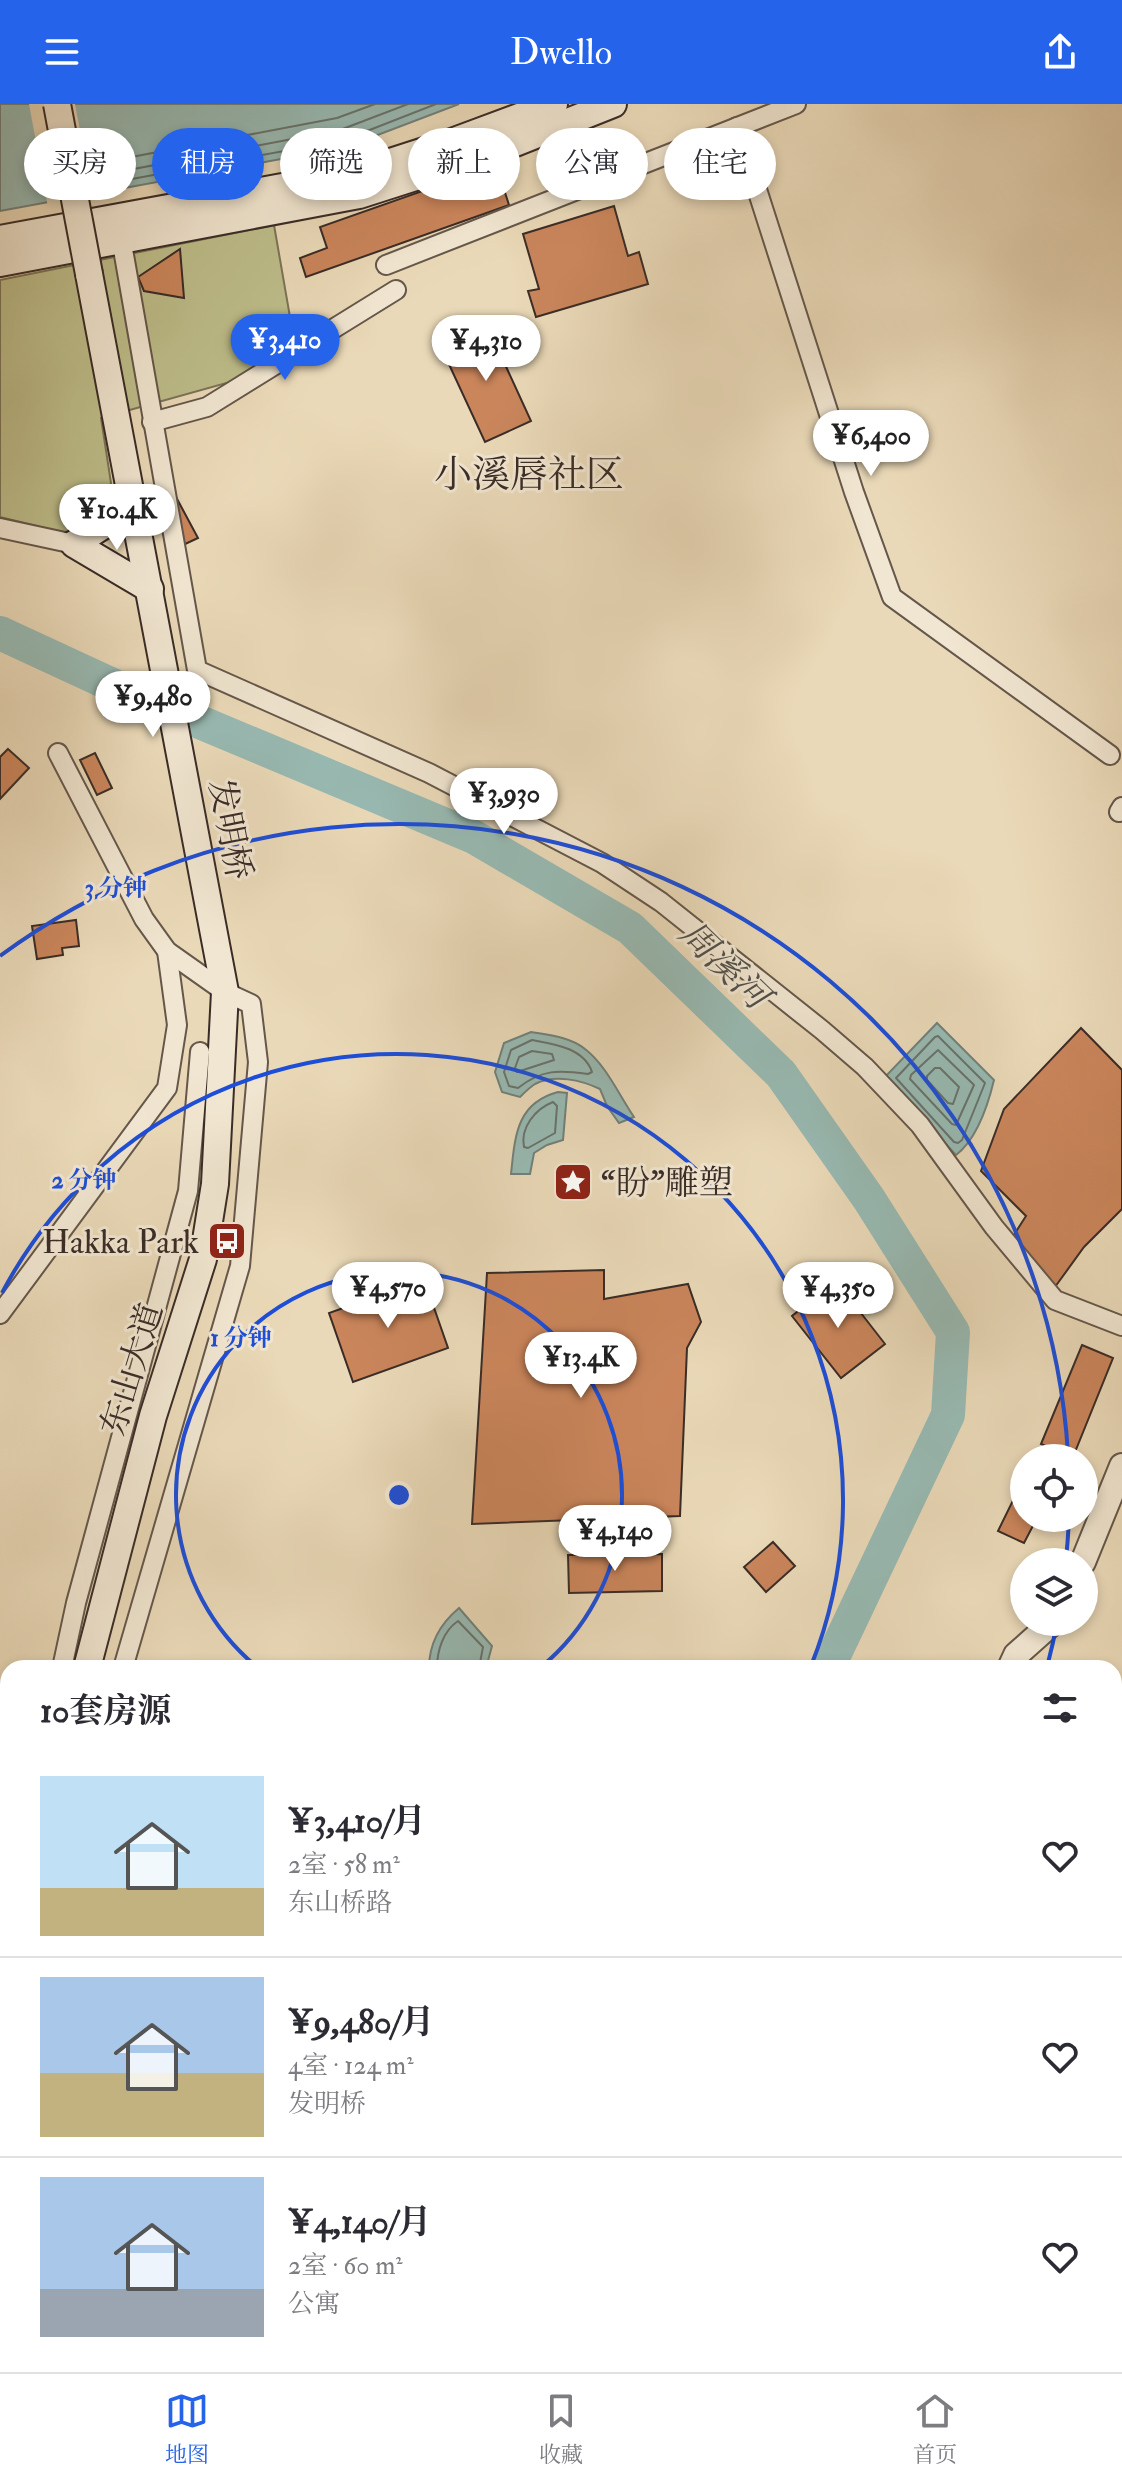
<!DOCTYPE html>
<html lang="zh">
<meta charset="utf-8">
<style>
:root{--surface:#fff;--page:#f2f2f3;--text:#2b2b33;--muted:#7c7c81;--line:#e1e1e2;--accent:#2563eb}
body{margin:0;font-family:"IM FELL Double Pica","Noto Serif SC",serif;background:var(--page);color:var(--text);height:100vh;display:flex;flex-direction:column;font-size:30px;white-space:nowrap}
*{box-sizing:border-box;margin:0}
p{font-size:26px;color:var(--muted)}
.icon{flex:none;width:44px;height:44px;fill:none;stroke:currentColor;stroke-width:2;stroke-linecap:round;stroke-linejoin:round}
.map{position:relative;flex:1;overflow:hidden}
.side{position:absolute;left:0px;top:1556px;width:1122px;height:712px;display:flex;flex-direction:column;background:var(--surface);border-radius:24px 24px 0 0;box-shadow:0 4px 12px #0003}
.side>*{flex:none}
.banner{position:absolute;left:24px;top:24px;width:1074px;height:72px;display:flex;gap:16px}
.controls{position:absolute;left:1010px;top:1340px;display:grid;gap:16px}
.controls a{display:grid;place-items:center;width:88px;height:88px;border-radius:50%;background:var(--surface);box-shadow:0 4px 12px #0003;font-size:40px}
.price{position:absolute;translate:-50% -68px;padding:0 18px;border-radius:28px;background:#fff;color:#222;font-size:26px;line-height:52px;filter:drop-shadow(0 2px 4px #0008)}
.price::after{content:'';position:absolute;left:50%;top:48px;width:24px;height:18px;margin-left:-12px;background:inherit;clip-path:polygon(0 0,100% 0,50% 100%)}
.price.current{background:var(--accent);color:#fff}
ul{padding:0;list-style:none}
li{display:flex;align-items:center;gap:24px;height:200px;padding:0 40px}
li+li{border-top:2px solid var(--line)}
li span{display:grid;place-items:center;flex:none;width:224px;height:160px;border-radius:0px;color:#555}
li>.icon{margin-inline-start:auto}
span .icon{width:96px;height:96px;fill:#fffc;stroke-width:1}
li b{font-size:34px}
h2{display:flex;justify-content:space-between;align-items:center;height:96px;padding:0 40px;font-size:34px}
.tag{padding:0 28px;border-radius:36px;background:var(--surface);box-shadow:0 4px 12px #0003;font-size:28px;line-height:72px}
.tag.current{background:var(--accent);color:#fff}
header{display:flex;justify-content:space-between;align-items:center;height:104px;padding:0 40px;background:var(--accent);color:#fff;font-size:36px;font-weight:600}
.dock{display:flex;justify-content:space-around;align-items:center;height:112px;border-top:2px solid var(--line);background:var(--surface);font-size:22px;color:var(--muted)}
.dock a{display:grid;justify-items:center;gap:4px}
.dock .current{color:var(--accent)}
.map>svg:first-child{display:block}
</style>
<header><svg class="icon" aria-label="menu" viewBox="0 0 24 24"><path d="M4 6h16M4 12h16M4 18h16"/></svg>Dwello<svg class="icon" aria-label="share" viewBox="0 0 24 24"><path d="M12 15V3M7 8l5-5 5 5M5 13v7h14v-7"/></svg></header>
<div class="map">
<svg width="1122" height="2268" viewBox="0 0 1122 2268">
<rect width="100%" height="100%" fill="#ead9b8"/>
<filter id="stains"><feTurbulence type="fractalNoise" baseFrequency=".0025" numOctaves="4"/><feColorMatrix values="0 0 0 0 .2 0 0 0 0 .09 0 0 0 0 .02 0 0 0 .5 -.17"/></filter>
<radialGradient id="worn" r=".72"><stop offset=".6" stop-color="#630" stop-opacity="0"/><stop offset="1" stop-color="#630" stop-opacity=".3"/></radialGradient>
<!-- green -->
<path fill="#bdbd8a" stroke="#7b7458" stroke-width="2" d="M274 121 298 259 101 314 111 379 100 414 73 431 0 413V176Z"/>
<!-- water -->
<g fill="#98bab3" stroke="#72817b" stroke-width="2">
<path d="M0 0H459L346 43 0 107Z"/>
<path d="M937 919 994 976C988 1001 977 1035 956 1051L884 974Z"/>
<path d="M531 928C549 931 570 933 585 945 606 961 619 991 634 1013L619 1019 607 1002 600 985C581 976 555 970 535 980 530 983 524 989 520 993L502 988 495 968 504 939Z"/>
<path d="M558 988 567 989 563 1036 547 1041 534 1049 530 1070H511C515 1033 516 999 558 988Z"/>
<path d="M459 1504 492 1542 486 1564H429C429 1539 440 1520 459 1504Z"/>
</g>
<!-- pier -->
<path fill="#ead9b8" d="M29 0H75L93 95 48 103Z"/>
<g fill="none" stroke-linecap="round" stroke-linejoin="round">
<!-- shore -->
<g stroke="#68736d" stroke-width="2">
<path d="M84 62 337 14 375 0"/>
<path d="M86 74 340 26 408 0"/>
<path d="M88 83 344 36 436 0"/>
<path d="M938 932 985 979 962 1036 958 1039 954 1038 896 974 935 933Z"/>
<path d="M532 936C554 940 584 944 592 968L588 970C559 966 542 965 518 984L509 982 504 968 511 946Z"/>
<path d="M938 946 974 981 956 1021 952 1020 910 975 911 971Z"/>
<path d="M532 947 552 950 554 956 517 968 515 964 519 953Z"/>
<path d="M935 964H940L959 983 953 1000 948 999 927 976V972Z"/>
<path d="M553 998 557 1002 555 1029 528 1044 524 1043C520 1024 535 1005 553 998Z"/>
<path d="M437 1564C437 1547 443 1527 458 1517L483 1543 479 1564"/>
</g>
<!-- river -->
<g stroke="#98bab3" stroke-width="34">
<path d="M0 529 121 585 474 733 630 824 781 970 869 1095 953 1228 948 1311 828 1564"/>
<path d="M622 2268 624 2260"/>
</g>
</g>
<!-- building -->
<g fill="#ca855b" stroke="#392c27" stroke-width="2">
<path d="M496 61 509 101 306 173 300 154 327 144 320 123Z"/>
<path d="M614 102 628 152 639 148 648 180 536 213 528 187 539 185 523 130Z"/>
<path d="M180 145 184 194 144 187 138 173Z"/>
<path d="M486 219 531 317 485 338 440 241Z"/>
<path d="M176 393 198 434 181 442Z"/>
<path d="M8 645 29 664 0 695V653Z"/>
<path d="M95 649 112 684 97 691 80 656Z"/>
<path d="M76 816 79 842 62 844 63 851 37 855 32 822Z"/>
<path d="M1081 924 1122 966V1105L1084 1143 1055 1183 1012 1134 1026 1112 981 1067 1004 1005Z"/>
<path d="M604 1166V1195L688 1180 701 1218 687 1244 680 1412 472 1420 487 1169Z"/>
<path d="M424 1175 448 1244 353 1278 329 1209Z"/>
<path d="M836 1177 885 1240 841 1274 792 1212Z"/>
<path d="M1082 1241 1113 1254 1073 1353 1041 1340Z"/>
<path d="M1024 1374V1414H1037L1024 1439 998 1427Z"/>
<path d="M773 1438 795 1462 766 1488 744 1463Z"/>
<path d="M662 1450V1487L569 1489 568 1451Z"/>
<path d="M1114 1588 1122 1594V1651L1114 1661Z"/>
<path d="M0 2220 8 2227V2260H43L52 2268H0Z"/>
</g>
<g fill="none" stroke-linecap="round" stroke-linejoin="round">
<!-- minor casing -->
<g stroke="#65574b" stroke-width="22">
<g id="minor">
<path d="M737 23 854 388 892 493 1110 651"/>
<path d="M121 134 197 566 429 669 602 759 661 798 822 926 865 963 920 1021 994 1123 1055 1196 1122 1222"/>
<path d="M386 161 796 0"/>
<path d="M152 318 207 303 396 186"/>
<path d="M0 424 74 440"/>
<path d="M58 649 144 815 167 847 225 888 251 900 258 958 240 1162 123 1564"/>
<path d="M1119 708 1122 703"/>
<path d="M0 1210 167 984 177 921 167 847"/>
<path d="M62 1564 76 1499 188 1087 200 948"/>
<path d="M1114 1699 1122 1689"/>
<path d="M240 2260 247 2268"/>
<path d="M584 2268 586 2260"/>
</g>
</g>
<!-- tertiary casing -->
<g stroke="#65574b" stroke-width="28">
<g id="tertiary">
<path d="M1083 1458 1122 1362"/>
<path d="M1010 1564 1016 1551 1053 1518"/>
</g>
</g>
<!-- secondary casing -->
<g stroke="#392c27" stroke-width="30">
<g id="secondary">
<path d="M0 135 353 70 449 39 554 0"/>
<path d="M0 159 359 91 490 49 613 0"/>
<path d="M134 402 74 440 150 485"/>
<path d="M87 1564 153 1312 203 1155 215 1080 225 888 89 170"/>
<path d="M178 2260 185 2268"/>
</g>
</g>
<!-- primary casing -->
<g stroke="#392c27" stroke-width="34">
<g id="primary">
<path d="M0 2069 8 2067"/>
<path d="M0 2095 8 2092"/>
</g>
</g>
<!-- minor -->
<use href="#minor" stroke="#f1e6d1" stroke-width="18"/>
<!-- tertiary -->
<use href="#tertiary" stroke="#f1e6d1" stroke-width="24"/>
<!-- secondary -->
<use href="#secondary" stroke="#f1e6d1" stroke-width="26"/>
<!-- primary -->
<use href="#primary" stroke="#e5bc7c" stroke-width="30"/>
<!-- secondary-bridge casing -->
<g stroke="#392c27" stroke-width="30" stroke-linecap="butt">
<path id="secondary-bridge" d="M57 0 89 170"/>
</g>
<!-- secondary-bridge -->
<use href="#secondary-bridge" stroke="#f1e6d1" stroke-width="26"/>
</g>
<!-- distance rings -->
<g fill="none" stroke="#1d4ed8" stroke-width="4">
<path d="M257 1563A223 223 0 1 1 541 1563"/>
<path d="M2 1189A446 446 0 0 1 811 1562"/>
<path d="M1069 1414A670 670 0 0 1 1066 1455M1057 1519A670 670 0 0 1 1048 1559M0 852A670 670 0 0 1 1068 1350"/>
</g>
<!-- icons -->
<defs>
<g id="sight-square" transform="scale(2)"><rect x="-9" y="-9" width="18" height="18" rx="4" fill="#8f2418" stroke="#f1e6d1"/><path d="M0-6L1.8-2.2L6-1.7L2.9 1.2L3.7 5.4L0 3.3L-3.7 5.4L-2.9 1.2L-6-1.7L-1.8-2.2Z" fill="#fff"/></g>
<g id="bus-square" transform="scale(2)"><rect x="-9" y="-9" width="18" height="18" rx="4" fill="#8f2418" stroke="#f1e6d1"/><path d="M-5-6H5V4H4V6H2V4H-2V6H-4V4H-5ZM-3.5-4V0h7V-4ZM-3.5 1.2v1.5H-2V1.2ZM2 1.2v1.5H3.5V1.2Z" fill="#fff"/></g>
</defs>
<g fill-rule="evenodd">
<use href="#sight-square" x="573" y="1078"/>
<use href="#bus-square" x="227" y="1137"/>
</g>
<g text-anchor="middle" stroke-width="6" stroke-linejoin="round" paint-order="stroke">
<!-- street labels -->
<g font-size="34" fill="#392c27" stroke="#f1e6d1">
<text transform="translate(231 725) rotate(79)" y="12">发明桥</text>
<text transform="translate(131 1265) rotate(-73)" y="12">东山大道</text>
</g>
<!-- poi labels -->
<g font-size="34" fill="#392c27" stroke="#f1e6d1" text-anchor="start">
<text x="601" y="1090">“盼”雕塑</text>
<text x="199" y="1149" text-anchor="end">Hakka Park</text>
</g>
<!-- water labels -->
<g font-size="36" font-style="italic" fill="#51504a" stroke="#f1e6d1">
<text transform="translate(725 860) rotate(44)" y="13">周溪河</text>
</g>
<!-- quarter labels -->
<g font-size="38" fill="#392c27" stroke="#f1e6d1">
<text x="529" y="383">小溪唇社区</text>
</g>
</g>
<circle cx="399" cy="1391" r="12" fill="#1d4ed8" stroke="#f1e6d1" stroke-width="4"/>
<g font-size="24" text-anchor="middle" font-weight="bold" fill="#1d4ed8" stroke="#f1e6d1" stroke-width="6" stroke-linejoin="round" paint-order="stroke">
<text x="116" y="792">3 分钟</text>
<text x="84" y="1084">2 分钟</text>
<text x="241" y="1242">1 分钟</text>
</g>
<rect width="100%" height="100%" filter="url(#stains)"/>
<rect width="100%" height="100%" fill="url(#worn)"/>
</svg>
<div class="controls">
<a><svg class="icon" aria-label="locate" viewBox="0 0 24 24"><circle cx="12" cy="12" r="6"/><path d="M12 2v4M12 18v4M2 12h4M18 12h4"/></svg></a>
<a><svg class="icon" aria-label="layers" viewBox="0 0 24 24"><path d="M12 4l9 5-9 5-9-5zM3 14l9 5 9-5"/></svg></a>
</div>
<b class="price current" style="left:285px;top:278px">¥3,410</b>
<b class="price" style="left:486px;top:279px">¥4,310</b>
<b class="price" style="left:871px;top:374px">¥6,400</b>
<b class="price" style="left:117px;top:448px">¥10.4K</b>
<b class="price" style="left:153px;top:635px">¥9,480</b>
<b class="price" style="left:504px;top:732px">¥3,930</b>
<b class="price" style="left:388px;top:1226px">¥4,570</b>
<b class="price" style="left:838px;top:1226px">¥4,350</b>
<b class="price" style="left:581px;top:1296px">¥13.4K</b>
<b class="price" style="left:615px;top:1469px">¥4,140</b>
<div class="banner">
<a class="tag">买房</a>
<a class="tag current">租房</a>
<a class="tag">筛选</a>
<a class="tag">新上</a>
<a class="tag">公寓</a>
<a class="tag">住宅</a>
</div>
<section class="side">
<h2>10套房源<svg class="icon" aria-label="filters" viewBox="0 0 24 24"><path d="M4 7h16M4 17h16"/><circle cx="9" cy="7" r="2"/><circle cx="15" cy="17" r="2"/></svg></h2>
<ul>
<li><span style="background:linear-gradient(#bfe0f5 70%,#c2b280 0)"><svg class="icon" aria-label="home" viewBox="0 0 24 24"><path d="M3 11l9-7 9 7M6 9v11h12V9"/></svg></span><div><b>¥3,410/月</b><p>2室 · 58 m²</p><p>东山桥路</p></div><svg class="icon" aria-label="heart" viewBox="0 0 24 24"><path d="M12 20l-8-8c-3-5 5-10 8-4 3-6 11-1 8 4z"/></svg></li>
<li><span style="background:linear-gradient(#a9c7e8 60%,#c2b280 0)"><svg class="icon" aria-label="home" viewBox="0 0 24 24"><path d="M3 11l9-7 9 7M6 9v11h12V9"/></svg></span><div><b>¥9,480/月</b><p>4室 · 124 m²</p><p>发明桥</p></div><svg class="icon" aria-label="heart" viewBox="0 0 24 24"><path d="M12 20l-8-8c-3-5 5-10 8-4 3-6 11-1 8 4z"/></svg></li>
<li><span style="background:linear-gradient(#a9c7e8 70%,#9aa5b1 0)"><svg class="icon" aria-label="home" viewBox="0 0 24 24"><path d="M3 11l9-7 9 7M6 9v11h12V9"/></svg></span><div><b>¥4,140/月</b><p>2室 · 60 m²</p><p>公寓</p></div><svg class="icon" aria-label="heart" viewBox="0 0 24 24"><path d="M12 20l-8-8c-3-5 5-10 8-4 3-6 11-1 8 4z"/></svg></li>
</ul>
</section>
</div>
<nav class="dock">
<a class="current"><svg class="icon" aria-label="map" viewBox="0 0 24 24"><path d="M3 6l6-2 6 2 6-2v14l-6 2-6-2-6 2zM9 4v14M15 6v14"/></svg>地图</a>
<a><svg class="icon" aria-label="saved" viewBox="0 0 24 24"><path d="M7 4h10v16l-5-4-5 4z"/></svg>收藏</a>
<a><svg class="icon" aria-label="home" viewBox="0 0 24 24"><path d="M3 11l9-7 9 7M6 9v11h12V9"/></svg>首页</a>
</nav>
